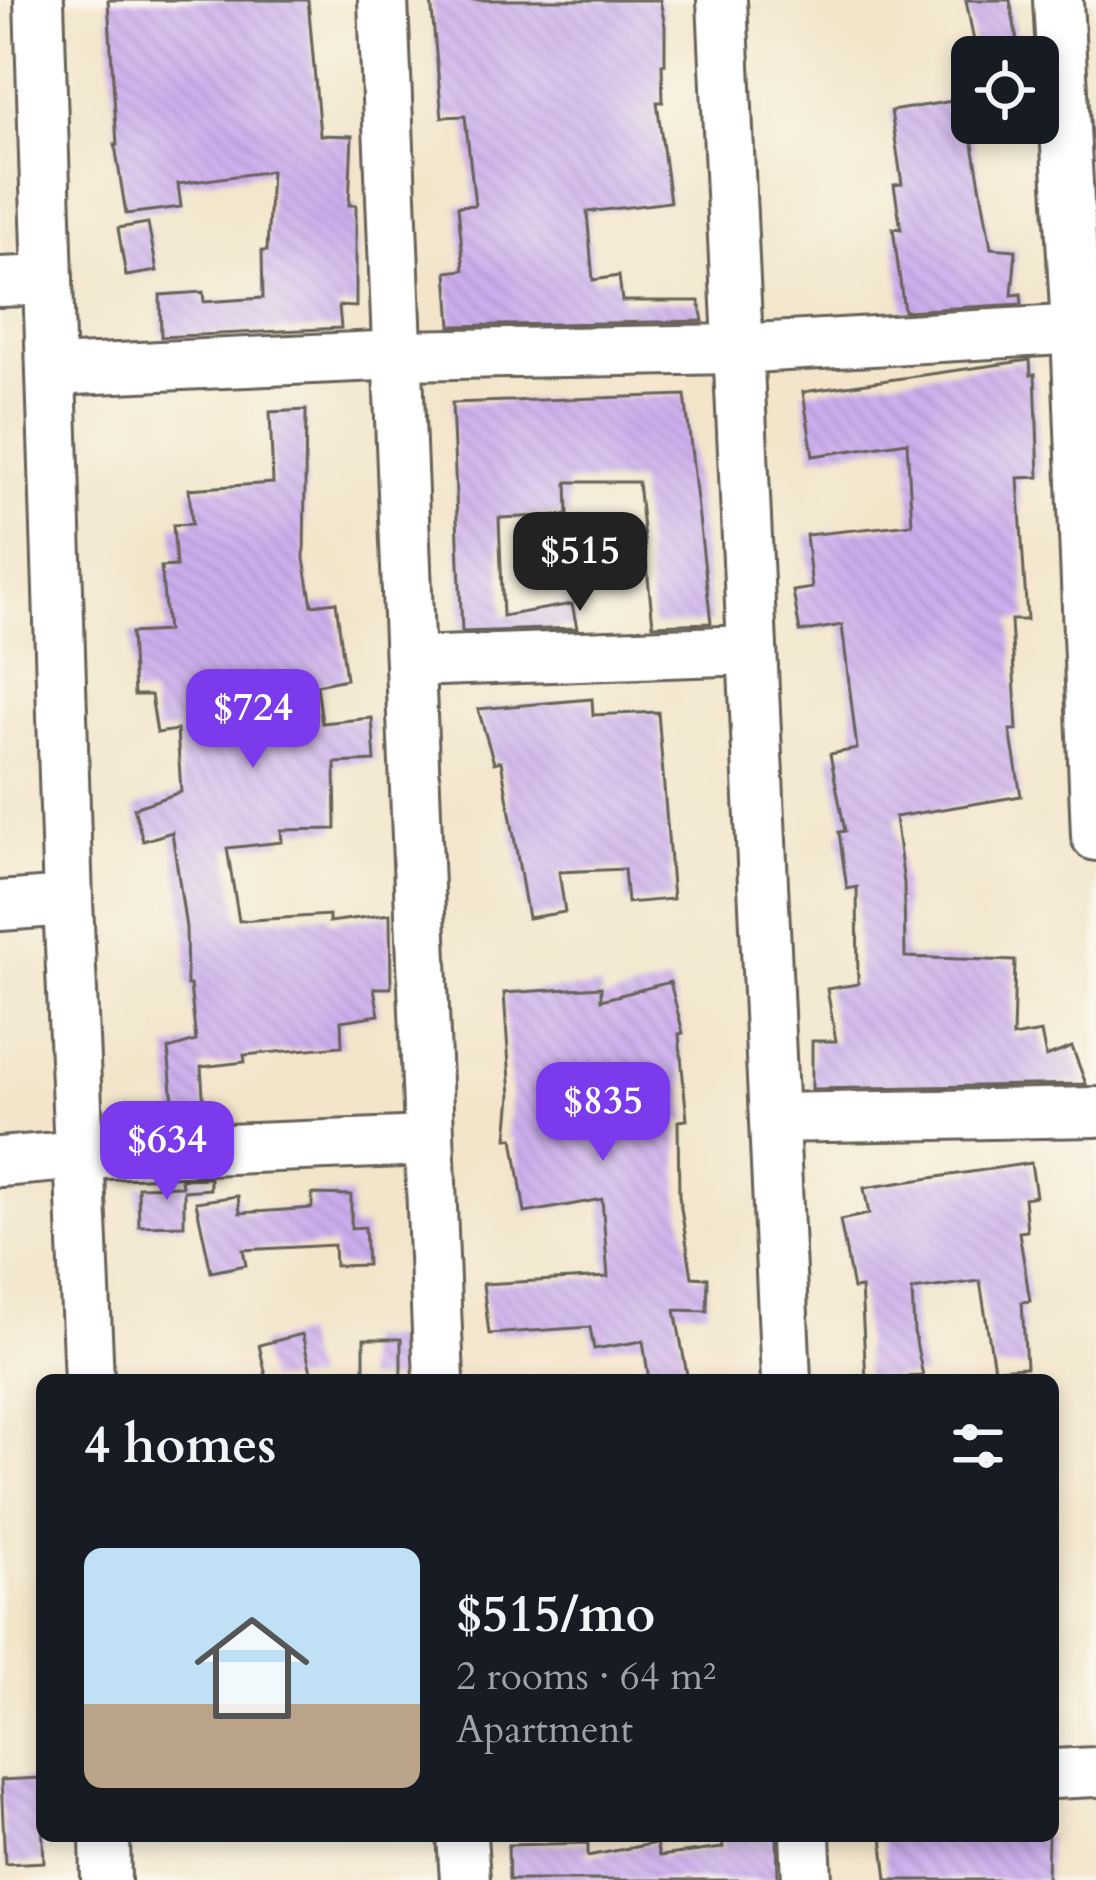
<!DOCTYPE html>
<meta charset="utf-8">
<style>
:root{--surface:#171b24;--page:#242831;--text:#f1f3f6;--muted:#9ea1a6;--line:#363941;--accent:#7c3aed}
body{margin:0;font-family:Cardo,serif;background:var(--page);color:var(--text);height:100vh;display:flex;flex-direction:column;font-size:45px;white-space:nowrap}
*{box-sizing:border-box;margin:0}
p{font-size:39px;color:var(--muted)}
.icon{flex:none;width:66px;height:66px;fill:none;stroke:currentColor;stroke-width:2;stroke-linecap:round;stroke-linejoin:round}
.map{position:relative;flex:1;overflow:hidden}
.sheet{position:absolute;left:36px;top:1374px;width:1023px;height:468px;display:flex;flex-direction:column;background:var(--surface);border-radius:18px;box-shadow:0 6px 18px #0003}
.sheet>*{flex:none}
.fabs{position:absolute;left:951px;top:36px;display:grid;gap:24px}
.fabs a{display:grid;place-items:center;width:108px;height:108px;border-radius:18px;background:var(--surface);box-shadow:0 6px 18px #0003;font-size:60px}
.price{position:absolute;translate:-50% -102px;padding:0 27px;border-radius:24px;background:var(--accent);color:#fff;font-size:39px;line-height:78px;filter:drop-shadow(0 3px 6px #0008)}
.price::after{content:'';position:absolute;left:50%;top:72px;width:36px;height:27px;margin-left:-18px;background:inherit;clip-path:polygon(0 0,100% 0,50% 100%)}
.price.current{background:#222;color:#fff}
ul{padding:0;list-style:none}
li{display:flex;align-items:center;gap:36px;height:300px;padding:0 48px}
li+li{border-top:3px solid var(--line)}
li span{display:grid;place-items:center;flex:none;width:336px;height:240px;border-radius:18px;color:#555}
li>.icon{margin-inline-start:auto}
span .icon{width:144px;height:144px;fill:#fffc;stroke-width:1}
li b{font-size:51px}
h2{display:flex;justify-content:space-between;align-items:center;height:144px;padding:0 48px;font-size:51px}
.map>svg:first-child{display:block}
</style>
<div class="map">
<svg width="1096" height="1880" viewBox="0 0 1096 1880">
<defs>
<pattern id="building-back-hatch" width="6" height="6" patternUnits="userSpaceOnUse" patternTransform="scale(3)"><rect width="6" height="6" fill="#cbaeed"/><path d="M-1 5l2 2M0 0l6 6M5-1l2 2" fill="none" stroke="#ae95cb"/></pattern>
</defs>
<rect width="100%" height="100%" fill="#fbf7ec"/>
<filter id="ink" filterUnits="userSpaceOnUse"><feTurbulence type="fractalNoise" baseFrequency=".00833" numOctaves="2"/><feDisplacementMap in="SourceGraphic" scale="24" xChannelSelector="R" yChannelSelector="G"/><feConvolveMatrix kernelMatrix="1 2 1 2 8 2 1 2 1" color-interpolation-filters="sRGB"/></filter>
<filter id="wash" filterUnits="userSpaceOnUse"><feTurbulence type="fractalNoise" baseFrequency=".004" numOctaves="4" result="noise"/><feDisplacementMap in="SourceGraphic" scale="48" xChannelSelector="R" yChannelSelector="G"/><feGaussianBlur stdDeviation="2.7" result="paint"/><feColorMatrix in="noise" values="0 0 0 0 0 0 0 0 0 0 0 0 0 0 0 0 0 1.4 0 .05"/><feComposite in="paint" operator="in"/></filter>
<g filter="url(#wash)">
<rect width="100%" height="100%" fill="#f2e5ca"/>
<g id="blocks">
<!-- building -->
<g fill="url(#building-back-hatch)">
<path d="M108 0H308L320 135 352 136 349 205H356V307L339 306 341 328 161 337 160 295 203 292 204 302 263 298 262 251H267L271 171 178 184 181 207 126 214 115 145H117Z"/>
<path d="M431 0H660L665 26V64H662L663 102H657L670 202 587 212 593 280 619 276 622 301H699L703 321 451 326 447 272 464 270 458 206 475 205 465 116 442 117Z"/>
<path d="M966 0H1010L1020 57H977Z"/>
<path d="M965 99 991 248 1016 250 1012 295 1021 294 1022 304 904 311 893 228 901 229 894 185 902 184 891 111Z"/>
<path d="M148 223 157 271 126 276 118 228Z"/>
<path d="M1030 360 1031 375 1035 374 1039 477 1018 478 1027 620H1011L1017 730H1010L1021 796 895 817 904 883 905 957 1015 961 1013 1037 1041 1032 1046 1057 1072 1047 1086 1084 812 1089V1041H836L827 989 858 984 857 887 847 889 839 832 845 831 830 754 857 749 842 625 800 632 793 591 812 588 806 535 912 524 907 442 813 456 803 392Z"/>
<path d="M685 395 711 623 653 625 638 482H567L568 515 499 518 503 616 572 604 577 628 462 632 452 403Z"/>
<path d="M306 410 304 559 312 605 336 602 346 679 317 685 322 723 372 718 375 761 335 763 336 829 281 830 282 842 227 848 239 921 329 915V922L390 914 391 988H374L379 1015 341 1021 342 1046 244 1055 245 1062 201 1067 205 1121 175 1123 168 1049 196 1041 190 985H187L186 928 172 832 143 841 134 808 181 792 177 730 157 733 151 695H134L131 633 167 631 161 567 176 566 173 525 192 524 189 489 273 483 270 412Z"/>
<path d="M592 699 593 715 658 712 673 899 627 903 624 869 559 872 565 912 528 918 501 761 494 763 478 709Z"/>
<path d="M670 982 683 1033 679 1034 687 1120 678 1121 679 1196 692 1277 708 1278 707 1311 675 1310 688 1380H649L643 1341 594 1349 590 1327 489 1334 483 1284 608 1277 602 1199 525 1213 513 1138H507L511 1096 504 993 601 987V1000Z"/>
<path d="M1031 1163 1036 1196 1024 1198 1027 1231 1019 1232 1030 1301 1022 1302 1026 1367 994 1369 980 1281 912 1290 914 1332 923 1376 866 1379 861 1288 853 1289 840 1220 869 1214 864 1188Z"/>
<path d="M210 1178V1189L184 1191V1225L139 1226 138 1187 182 1186 181 1179Z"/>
<path d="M312 1194 351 1195V1228L365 1227 367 1265 335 1266 334 1245 243 1250 246 1265 211 1272 196 1202 238 1196 240 1213 312 1208Z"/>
<path d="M302 1334 313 1380H267L259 1345Z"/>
<rect x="364" y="1339" width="37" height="41"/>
<path d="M40 1778 44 1862 5 1864 1 1780Z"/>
<path d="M722 1836H777L778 1880H509L508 1845 588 1843V1856L656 1843 659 1856 723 1848Z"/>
<path d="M882 1836H1048L1047 1880H887Z"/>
</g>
</g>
</g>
<g filter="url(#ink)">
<use href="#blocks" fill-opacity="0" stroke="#676259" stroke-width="3"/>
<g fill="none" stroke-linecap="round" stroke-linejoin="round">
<!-- street casing -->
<g stroke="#676259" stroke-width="54">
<g id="street">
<path d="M39 0 68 901 89 1380"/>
<path d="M383 0C406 460 416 920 439 1380"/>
<path d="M722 0 786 1380"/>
<path d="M1058 0 1076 329 1096 836"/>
<path d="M0 282 47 280"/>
<path d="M52 371 401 355 736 349 1096 328"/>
<path d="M411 662 752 650"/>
<path d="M0 906 68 901"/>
<path d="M774 1118 1096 1112"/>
<path d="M0 1162 81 1155 427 1141"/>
<path d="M1053 1774 1096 1772"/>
<path d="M105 1836 106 1880"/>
<path d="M462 1836 465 1880"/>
<path d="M805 1836 807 1880"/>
</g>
</g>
<!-- street -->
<use href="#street" stroke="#fff" stroke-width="48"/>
</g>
</g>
</svg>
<div class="fabs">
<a><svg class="icon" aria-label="locate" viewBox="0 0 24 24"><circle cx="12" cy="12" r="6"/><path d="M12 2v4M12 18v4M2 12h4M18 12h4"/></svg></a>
</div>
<b class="price current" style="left:580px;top:614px">$515</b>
<b class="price" style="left:253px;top:771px">$724</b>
<b class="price" style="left:603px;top:1164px">$835</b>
<b class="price" style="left:167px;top:1203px">$634</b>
<section class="sheet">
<h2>4 homes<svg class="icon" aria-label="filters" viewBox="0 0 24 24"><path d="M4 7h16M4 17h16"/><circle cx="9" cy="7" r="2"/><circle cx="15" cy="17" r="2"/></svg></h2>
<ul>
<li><span style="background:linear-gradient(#bfe0f5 65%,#b9a48a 0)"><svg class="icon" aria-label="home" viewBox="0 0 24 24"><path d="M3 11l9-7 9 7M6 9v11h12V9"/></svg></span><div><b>$515/mo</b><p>2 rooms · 64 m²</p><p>Apartment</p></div></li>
</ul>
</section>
</div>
